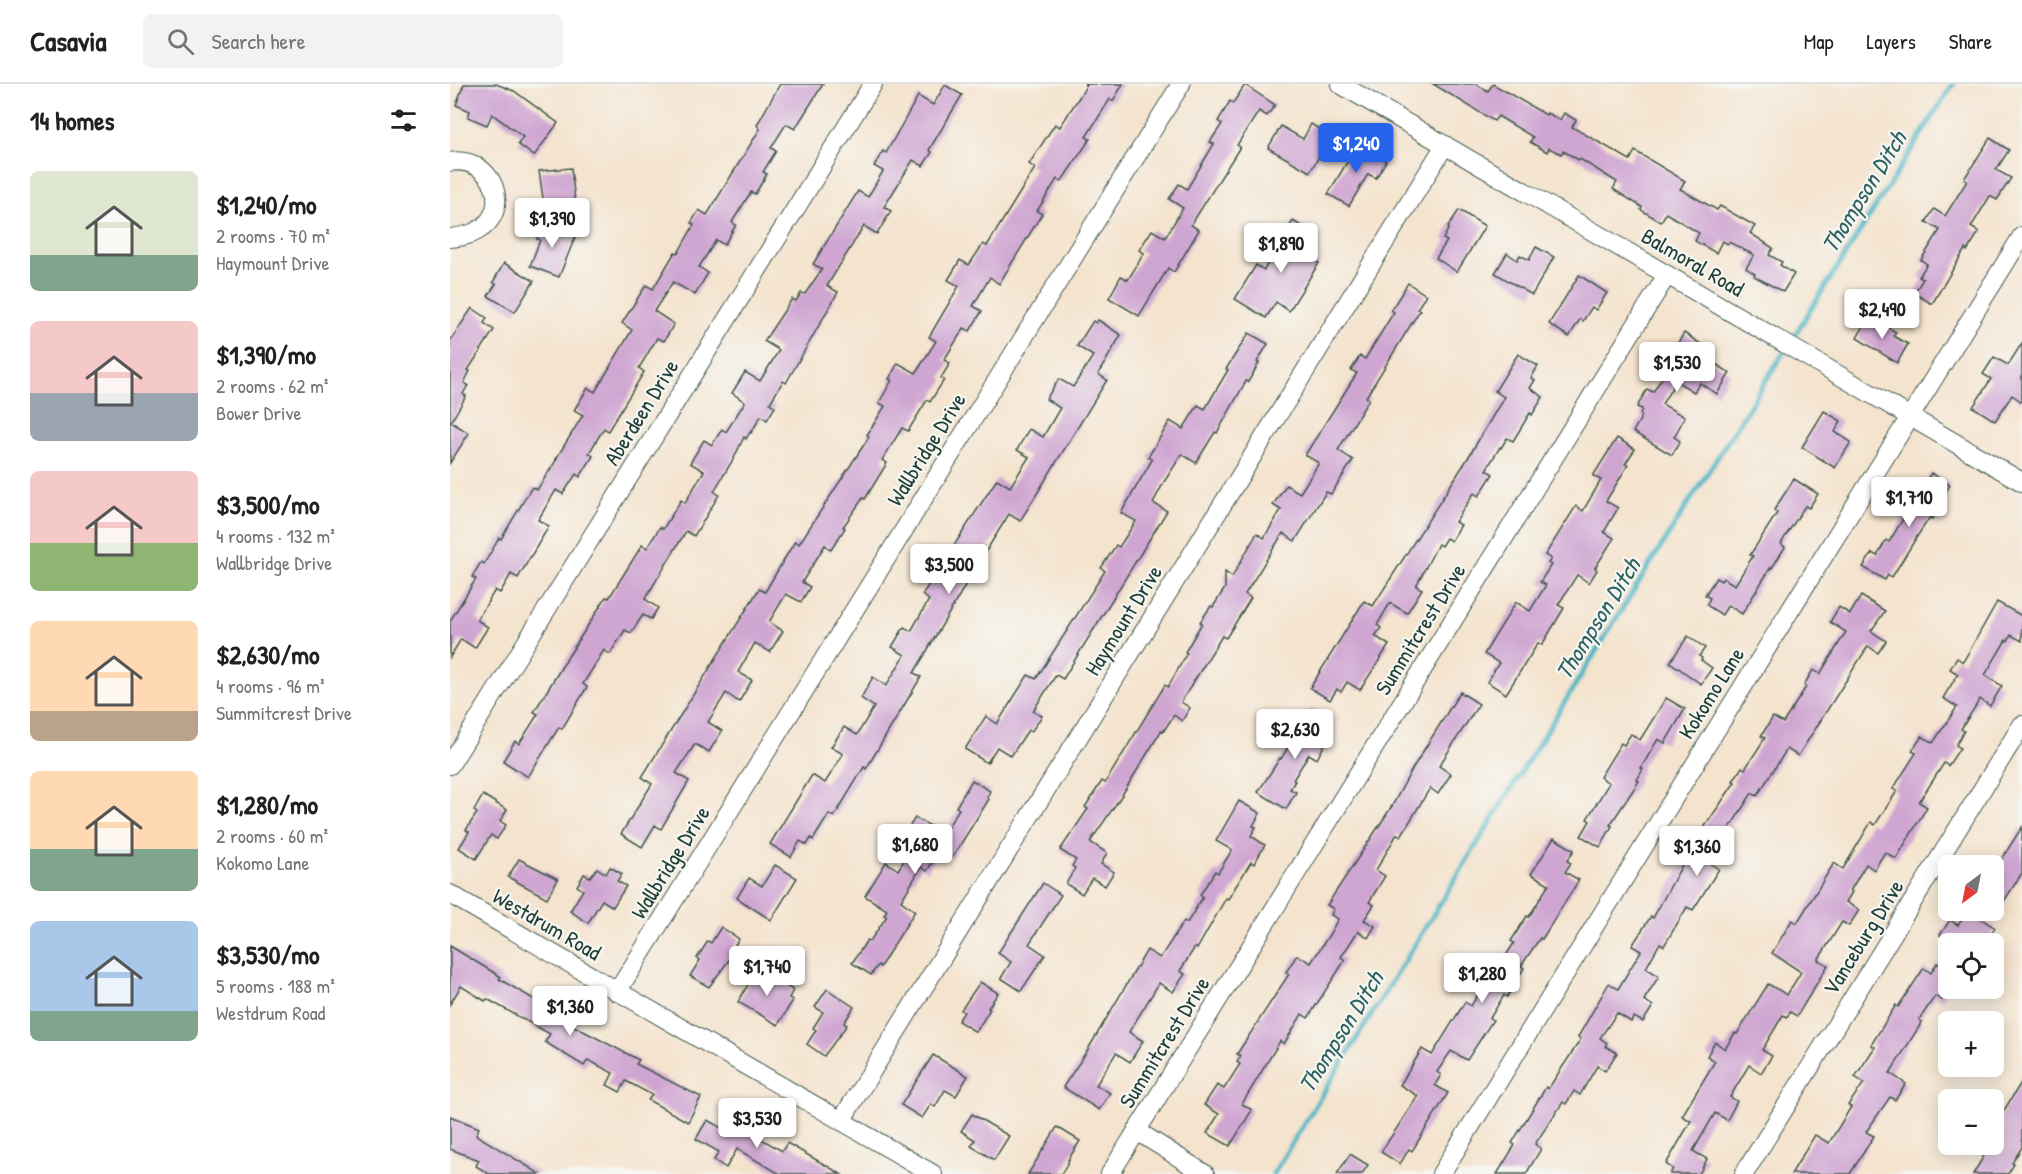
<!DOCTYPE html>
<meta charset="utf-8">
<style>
:root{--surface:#fff;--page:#f2f2f2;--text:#202124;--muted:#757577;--line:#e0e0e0;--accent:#2563eb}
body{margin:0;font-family:"Patrick Hand",sans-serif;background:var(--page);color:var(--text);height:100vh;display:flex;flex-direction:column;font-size:22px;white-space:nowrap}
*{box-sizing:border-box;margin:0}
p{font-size:20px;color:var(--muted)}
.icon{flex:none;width:33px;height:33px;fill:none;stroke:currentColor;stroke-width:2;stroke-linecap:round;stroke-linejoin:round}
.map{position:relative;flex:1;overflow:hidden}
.panel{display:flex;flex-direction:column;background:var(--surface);width:450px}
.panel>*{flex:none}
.needle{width:39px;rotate:212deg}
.fabs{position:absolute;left:1488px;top:771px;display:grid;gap:12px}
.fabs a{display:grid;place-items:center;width:66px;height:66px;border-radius:9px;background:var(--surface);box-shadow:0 3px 15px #0003;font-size:30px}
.price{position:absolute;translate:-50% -51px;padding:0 14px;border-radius:6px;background:#fff;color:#222;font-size:20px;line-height:39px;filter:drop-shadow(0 2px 3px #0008)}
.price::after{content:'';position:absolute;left:50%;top:36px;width:18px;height:14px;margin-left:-9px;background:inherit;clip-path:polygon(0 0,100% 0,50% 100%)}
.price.active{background:var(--accent);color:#fff}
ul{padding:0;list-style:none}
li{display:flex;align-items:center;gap:18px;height:150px;padding:0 30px}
li span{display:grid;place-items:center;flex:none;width:168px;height:120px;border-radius:9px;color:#555}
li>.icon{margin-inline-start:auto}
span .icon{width:72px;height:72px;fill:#fffc;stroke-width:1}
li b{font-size:26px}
h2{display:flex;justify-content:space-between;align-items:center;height:72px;padding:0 30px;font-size:26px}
header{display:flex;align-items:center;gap:36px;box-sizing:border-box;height:84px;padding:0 30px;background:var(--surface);border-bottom:2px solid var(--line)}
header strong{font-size:28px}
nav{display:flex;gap:33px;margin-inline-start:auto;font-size:21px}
.search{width:420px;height:54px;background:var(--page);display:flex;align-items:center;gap:15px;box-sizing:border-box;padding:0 21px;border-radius:9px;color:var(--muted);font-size:22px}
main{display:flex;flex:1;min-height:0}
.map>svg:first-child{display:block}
</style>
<header>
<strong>Casavia</strong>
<div class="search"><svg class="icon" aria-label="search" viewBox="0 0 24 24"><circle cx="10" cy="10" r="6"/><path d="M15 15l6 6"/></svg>Search here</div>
<nav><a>Map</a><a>Layers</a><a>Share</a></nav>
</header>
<main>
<section class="panel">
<h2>14 homes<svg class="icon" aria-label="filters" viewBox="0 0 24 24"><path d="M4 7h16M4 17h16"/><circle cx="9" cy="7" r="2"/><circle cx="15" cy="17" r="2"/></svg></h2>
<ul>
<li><span style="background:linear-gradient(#dfe7d0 70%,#7fa58c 0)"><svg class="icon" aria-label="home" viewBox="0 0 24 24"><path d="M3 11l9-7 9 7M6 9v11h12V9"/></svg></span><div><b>$1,240/mo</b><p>2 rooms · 70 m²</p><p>Haymount Drive</p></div></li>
<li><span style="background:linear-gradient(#f6c9c9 60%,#9aa5b1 0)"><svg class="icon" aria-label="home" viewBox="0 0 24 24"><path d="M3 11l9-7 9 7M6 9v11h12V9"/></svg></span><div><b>$1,390/mo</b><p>2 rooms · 62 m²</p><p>Bower Drive</p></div></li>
<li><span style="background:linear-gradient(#f6c9c9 60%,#8fb573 0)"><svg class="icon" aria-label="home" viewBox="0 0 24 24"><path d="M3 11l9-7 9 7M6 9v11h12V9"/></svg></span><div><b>$3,500/mo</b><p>4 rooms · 132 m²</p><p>Wallbridge Drive</p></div></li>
<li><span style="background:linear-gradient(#ffd9b3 75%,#b9a48a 0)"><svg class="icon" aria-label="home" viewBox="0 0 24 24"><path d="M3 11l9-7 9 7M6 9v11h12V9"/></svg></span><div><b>$2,630/mo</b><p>4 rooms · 96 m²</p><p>Summitcrest Drive</p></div></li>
<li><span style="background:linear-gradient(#ffd9b3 65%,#7fa58c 0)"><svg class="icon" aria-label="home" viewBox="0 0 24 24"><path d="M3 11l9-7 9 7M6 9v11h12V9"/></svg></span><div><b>$1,280/mo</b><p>2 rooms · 60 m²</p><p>Kokomo Lane</p></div></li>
<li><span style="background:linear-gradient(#a9c7e8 75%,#7fa58c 0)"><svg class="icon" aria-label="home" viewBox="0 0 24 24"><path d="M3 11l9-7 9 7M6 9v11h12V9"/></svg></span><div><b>$3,530/mo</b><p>5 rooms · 188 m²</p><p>Westdrum Road</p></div></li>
</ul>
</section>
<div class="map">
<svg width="1572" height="1090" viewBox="0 0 1572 1090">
<rect width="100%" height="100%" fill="#f6f6f2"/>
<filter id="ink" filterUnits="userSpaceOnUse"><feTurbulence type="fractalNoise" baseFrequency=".0167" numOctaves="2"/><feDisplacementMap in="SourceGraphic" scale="12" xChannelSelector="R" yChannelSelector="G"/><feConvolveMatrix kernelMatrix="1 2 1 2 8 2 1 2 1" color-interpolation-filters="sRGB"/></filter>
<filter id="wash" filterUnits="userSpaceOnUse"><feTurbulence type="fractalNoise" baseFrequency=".008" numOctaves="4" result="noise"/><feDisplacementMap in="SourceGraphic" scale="24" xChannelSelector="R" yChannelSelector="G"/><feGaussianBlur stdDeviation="1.35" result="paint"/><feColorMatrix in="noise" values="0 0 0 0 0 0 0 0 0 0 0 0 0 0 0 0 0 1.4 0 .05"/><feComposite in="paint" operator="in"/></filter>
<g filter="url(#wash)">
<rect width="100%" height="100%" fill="#f4e3cd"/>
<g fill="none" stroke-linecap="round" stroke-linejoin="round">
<!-- stream -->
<path stroke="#48b5c4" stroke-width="5" d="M823 1090 1187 501 1503 0"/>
</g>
<g id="blocks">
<!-- building -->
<g fill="#cfa5d1">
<path d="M14 0H46L64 7 108 39 84 72 68 60 73 53 42 30 37 41 18 33 20 27 6 21Z"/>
<path d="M330 0H373L345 45 336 40 321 64 326 67 313 88 317 90 305 110 301 108 282 138 286 141 274 161 266 156 249 183 258 189 245 211 223 198 204 227 224 240 214 257 207 254 189 284 194 288 158 347 154 344 139 369 143 372 130 393 126 390 113 410 106 406 88 436 99 442 68 494 61 490 50 509 45 506 27 536 38 543 25 564 11 555 0 573V537L26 495 22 493 31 478 34 480 49 454 51 455 82 403 87 406 107 375H106L133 331 124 326 138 304 145 308 182 246 172 239 196 201 203 205 225 168 228 169 244 141 241 139 249 126 257 131 310 45 307 41Z"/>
<path d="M635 0H673L663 17 660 15 636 53 640 55 611 98 607 95 587 127 592 130 549 200 540 193 523 222 532 227 520 247 514 244 494 276 500 279 491 294 494 296 480 318 477 316 458 347 452 344 432 376 437 379 415 415 413 414 393 443 395 444 381 466 375 461 352 498 360 503 351 518 336 510 319 538 333 547 320 568 305 559 288 588 302 596 289 618 276 609 258 638 272 647 259 668 245 660 226 689 239 697 211 745 205 741 192 763 171 750 202 700 192 693 309 505 315 508 345 457 349 460 419 353 417 351 435 322 429 319 442 296 439 295 448 279 466 289 486 257 479 253 509 202 498 196 510 176 519 181 533 160 537 162 585 84 579 80 605 40 610 43 637 1Z"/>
<path d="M983 0H1026L1038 7 1043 0 1096 31 1097 29 1110 36 1114 29 1126 36 1122 43 1180 76 1185 67 1235 97 1230 105 1267 126 1270 122 1305 142 1300 149 1323 164 1319 171 1332 178 1330 181 1344 190 1333 208 1304 192 1305 190 1296 184 1304 171 1279 158 1278 160 1272 157 1266 169 1245 157 1249 149 1216 129 1211 138 1191 126 1192 123 1163 105 1167 98 1130 75 1129 76 1113 67 1111 70 1099 64 1097 68 1080 58 1083 53 1048 32 1044 37Z"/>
<path d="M495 1 512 11 479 66 482 68 473 82 463 76 434 123 441 127 427 150 414 142 391 179 377 202 388 208 336 299 333 297 320 319 325 323 317 336 311 332 301 349 300 348 296 355 294 353 284 374 264 407 269 411 244 452 236 447 195 515 208 524 201 535 193 531 181 549 175 546 160 570 154 566 133 600 137 603 112 645 109 643 78 693 53 677 65 657 69 660 88 630 84 628 116 576 156 513 159 514 192 461 197 464 210 443 213 445 231 416 235 419 254 387 240 379 254 356 262 361 272 345 276 348 295 318 282 309 295 288 310 297 329 266 314 257 342 215 346 217 351 209 355 210 372 185 363 180 408 107 418 113 433 87 424 82 433 67 436 69 468 12 483 21Z"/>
<path d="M795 1 825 21 817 32 809 27 787 61 790 63 741 141 749 146 724 188 718 184 689 232 659 214 671 192 678 196 694 169 689 166 702 146 715 154 733 124 719 115 729 100 737 105 764 60 760 58 772 40 768 37 780 17 783 19Z"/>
<path d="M861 40 881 52 860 88 818 64 831 42 853 55Z"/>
<path d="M1540 54 1559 66 1546 86 1561 94 1547 116 1540 112 1521 143 1529 148 1517 167 1515 165 1482 220 1464 209 1473 195 1469 193 1477 180 1471 176 1490 146 1476 138 1484 125 1495 132 1517 97 1514 95Z"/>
<path d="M908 60 936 77 926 94 918 90 899 122 878 110Z"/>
<path d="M121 84 125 117 94 121 89 87Z"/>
<path d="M1009 126 1035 142 1007 188 986 174 997 157 993 155 999 144 998 143Z"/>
<path d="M843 137 863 149 857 160 861 162 856 171 869 179 839 227 826 218 816 234 785 215 806 181 814 186Z"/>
<path d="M93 138 126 151 109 193 80 182 90 156 87 155Z"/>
<path d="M1086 163 1104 173 1082 211 1045 189 1057 169 1067 176 1070 171 1079 176Z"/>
<path d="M54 179 84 197 65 228 38 212 46 200 43 198Z"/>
<path d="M1129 191 1157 209 1146 226 1142 223 1133 237 1130 235 1119 253 1099 240Z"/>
<path d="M958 199 976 211 967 225 970 226 916 313 919 315 888 366 903 376 881 410 876 408 845 457 833 449 795 510 801 514 776 554 772 552 731 618 740 624 732 637 724 631 713 648 711 647 672 711 640 758 657 769 651 780 664 788 655 802 642 794 632 810 616 800 625 784 622 782 626 776 610 766 638 725 635 723 652 697 655 699 715 601 718 603 737 569 735 568 752 539 750 538 761 522 763 523 775 504V488L782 493 807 449 814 454 831 426 823 421 836 401 850 409 869 379 855 371 907 289 901 286 910 272 915 275 944 228 941 226Z"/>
<path d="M22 224 37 234 34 239 44 246 18 286 20 287 14 299 18 301 13 310 16 312 1 338 19 349 0 379V257Z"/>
<path d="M1419 233 1446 248 1443 252 1458 260 1447 279 1407 254Z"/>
<path d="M648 236 671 251 648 290 657 296 570 437 559 430 523 488 464 589 471 593 416 685 414 683 384 733 379 730 363 756 361 754 357 761 350 757 341 773 320 760 362 691 375 699 393 670 381 663 394 643 407 651 424 623 411 614 423 593 436 602 455 571 442 563 454 543 461 547 479 516 472 511 547 395 560 403 579 373 567 366 579 345 593 353 610 324 596 315 609 295 623 303 643 272 627 262 643 237 646 239Z"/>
<path d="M799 249 818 260 807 278 809 279 798 298 796 297 767 349 765 348 746 379 732 370 714 398 703 419 717 427 613 595 606 591 583 627 592 632 581 648 578 646 561 672 547 663 537 679 515 665 536 632 547 640 578 591 586 595 655 487 651 484 666 461 669 463 686 437 671 429 702 376 698 373 720 337 733 345 748 321 755 325 778 286 776 285Z"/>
<path d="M1234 249 1254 262 1249 269 1280 289 1267 310 1250 299 1244 308 1226 297 1212 320 1235 333 1224 353 1230 357 1222 371 1183 348 1192 332 1190 330 1192 325 1187 323 1197 305 1203 308 1220 281 1216 278Z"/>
<path d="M1572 259V318L1562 311 1545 337 1523 323 1541 295 1533 290 1544 273 1558 281Z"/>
<path d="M1068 270 1088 282 1081 294 1085 296 1080 304 1093 313 1082 331 1080 329 1063 357 1057 354 1051 364 1050 363 1036 386 1043 390 1029 412 1024 409 1005 438 1011 441 1001 457 996 454 991 462 988 460 966 502 972 505 957 529 940 519 927 541 931 544 925 552 939 561 910 606 897 598 891 608 887 605 880 616 860 604 914 517 923 522 1018 374 1054 313 1045 307Z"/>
<path d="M1374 327 1391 337 1385 348 1401 358 1385 384 1352 363Z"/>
<path d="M1167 354 1185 365 1175 380 1178 381 1156 417 1168 424 1154 448 1164 454 1145 484 1147 486 1139 499 1127 491 1108 521 1114 524 1092 561 1088 559 1056 610 1037 598 1049 579 1034 570 1066 518 1080 527 1096 501 1090 498 1101 481 1098 479 1101 475 1095 471 1126 422 1133 427 1151 396 1143 392Z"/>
<path d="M1481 389 1500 401 1490 417 1492 419 1482 435 1480 433 1468 451 1442 493 1438 491 1435 496 1413 483 1422 469 1427 472 1436 456 1439 458 1461 422 1457 419 1467 402 1471 405Z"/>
<path d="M1344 395 1368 410 1359 424 1355 422 1335 453 1331 460 1335 463 1322 484 1321 483 1292 530 1278 521 1272 531 1258 522 1257 520 1260 514 1255 511 1266 494 1271 497 1273 494 1285 501 1303 472 1300 471 1327 429 1324 426Z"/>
<path d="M1411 512 1435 527 1421 547 1436 557 1428 569 1418 562 1348 672 1337 665 1307 712 1302 709 1258 778 1269 785 1243 826 1237 823 1214 862 1210 859 1196 884 1209 892 1194 916 1203 922 1193 938 1184 933 1181 938 1167 929 1150 954 1157 959 1155 962 1167 969 1155 987 1147 982 1130 1011 1124 1007 1116 1020 1113 1018 1085 1060 1091 1065 1076 1090H1047L1065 1061 1062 1059 1096 1003 1098 1005 1131 955 1128 953 1159 899 1168 905 1191 867 1182 862 1201 832 1203 834 1247 754 1285 698 1283 697 1292 683 1295 685 1315 654 1311 652 1323 633 1333 639 1356 603 1354 601 1363 586 1370 590 1396 548 1380 538 1389 523 1400 530Z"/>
<path d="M1547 518 1572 532V557L1561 551 1558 557 1556 556 1535 591 1552 602 1540 622 1530 615 1511 645 1514 647 1506 661 1510 664 1498 682 1494 679 1469 718 1477 723 1446 775 1435 768 1424 786 1416 780 1400 807 1402 808 1396 818 1409 826 1399 842 1392 838 1368 876 1378 881 1347 932 1340 928 1337 933 1333 931 1312 966 1322 972 1311 989 1299 981 1280 1013 1287 1017 1277 1036 1265 1029 1243 1067 1257 1075 1249 1090H1220L1223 1085 1216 1080 1241 1037 1232 1032 1265 977 1257 972 1265 958 1275 965 1285 949 1287 950 1318 900 1337 911 1351 888 1322 869 1342 836 1347 839 1384 779 1393 785 1421 738 1425 741 1447 707 1443 705 1466 669 1462 667 1472 652 1483 659 1507 623 1493 614 1508 590 1500 585 1507 574 1513 578Z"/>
<path d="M1238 552 1255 564 1249 572 1252 574 1251 576 1262 584 1251 600 1220 578Z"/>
<path d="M1010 608 1029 620 989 682 1001 690 988 710 980 704 951 752 947 750 926 786 935 792 919 818 924 821 914 836 925 842 918 854 908 847 891 873 895 876 858 934 852 930 834 960 830 957 792 1020 802 1026 780 1062 757 1049 769 1030 754 1021 767 1001 774 1005 790 980 787 978 791 972 787 970 839 890 836 888 847 871 861 879 879 851 888 835 881 831 884 825 877 821 942 722 964 682Z"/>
<path d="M1216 614 1235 625 1215 659 1208 655 1191 684 1193 685 1187 696 1189 697 1160 741 1162 742 1150 763 1131 752 1140 737 1137 735 1159 699 1150 693 1171 659 1174 661 1181 650 1190 656Z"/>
<path d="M861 625 879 636 871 655 876 658 867 675 859 670 843 696 845 697 840 705 846 708 836 725 808 708 830 674 831 675Z"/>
<path d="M522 696 540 707 537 713 539 715 502 774 490 766 477 787 471 783 451 817 465 827 430 883 428 881 421 891 402 879 417 856 420 857 437 832 434 831 437 826 415 812 436 778 448 786 469 753 457 746 465 734 494 749 509 725 506 723Z"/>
<path d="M33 711 57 726 50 737 56 741 47 755 41 751 26 775 9 764 19 748 16 746 27 729 24 727Z"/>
<path d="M789 717 810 729 803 742 806 743 801 752 815 761 804 780 801 778 778 815 776 814 747 865 745 863 730 887 735 890 723 908 709 899 679 948 693 957 680 978 666 969 646 1001 660 1009 649 1026 613 1003 637 967 697 866 710 874 734 837 737 839 753 813 750 811 765 787 768 789 782 766 766 757Z"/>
<path d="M1572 743V789L1544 833V787Z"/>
<path d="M1104 754 1124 766 1117 777 1121 779 1115 788 1129 796 1092 855 1090 854 1071 882 1074 884 1057 913 1054 911 1040 934 1043 936 1017 976 1001 967 987 988 991 991 985 1001 998 1009 962 1067 959 1065 950 1080 931 1068 968 1012 950 1001 972 965 982 971 1015 918 1021 922 1044 885 1047 886 1064 859 1061 857 1077 832 1079 833 1099 800 1081 790Z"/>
<path d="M69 775 108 795 97 814 58 793Z"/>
<path d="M325 781 347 794 321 836 287 814 299 794 312 802Z"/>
<path d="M160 783 172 790 167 797 176 802 163 823 152 816 138 839 120 827 133 806 127 802 134 790 140 793 147 784 156 790Z"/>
<path d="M593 799 611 811 579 860 595 871 571 907 551 894 561 878 548 869Z"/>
<path d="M1518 826 1545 844 1535 860H1503L1490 851 1500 836 1508 841Z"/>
<path d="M271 843 289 855 279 870 282 872 259 903 240 892 250 876 247 874 258 857 261 859Z"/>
<path d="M0 862 51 893 49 895 87 917 85 919 97 928 189 976 186 980 251 1013 238 1038 198 1016 202 1011 176 997 170 1008 157 1001 163 989 138 976 134 982 95 958 100 950 37 915 35 917 11 902 0 920Z"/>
<path d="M1487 879 1498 886V905L1492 916 1485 912 1469 936 1472 938 1440 989 1456 1000 1445 1016 1440 1013 1416 1048 1424 1052 1400 1090H1341L1365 1051 1379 1059 1401 1023 1398 1021 1414 999 1405 993 1425 963 1421 961 1446 921 1448 923 1474 884 1481 889Z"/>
<path d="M307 885 343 906 339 914 343 916 328 941 288 918Z"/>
<path d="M530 898 548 909 538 924 540 925 526 948 508 937 514 928 511 926Z"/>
<path d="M377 905 404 923 394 939 397 941 374 972 357 960 366 946 363 944 373 928 365 923Z"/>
<path d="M483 971 518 992 506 1012 495 1006 485 1023 481 1020 472 1034 451 1021Z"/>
<path d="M1572 997V1063L1562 1079 1564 1080 1558 1090H1523L1541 1060H1544V1057L1554 1040 1548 1036Z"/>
<path d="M282 1027 302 1039 298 1047 332 1067 337 1059 391 1090H330L287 1065 276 1084 264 1076 269 1068 246 1055 257 1036 272 1044Z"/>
<path d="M522 1030 559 1052 544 1076 521 1062 525 1056 511 1047Z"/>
<path d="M0 1032 29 1044 26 1051 90 1090H39L26 1082 29 1076 0 1065Z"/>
<path d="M607 1043 630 1057 618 1076 619 1077 611 1090H578Z"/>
<path d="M900 1070 918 1081 912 1090H887Z"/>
</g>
</g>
</g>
<g filter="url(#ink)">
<use href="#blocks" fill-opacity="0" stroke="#3f564b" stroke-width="1.5"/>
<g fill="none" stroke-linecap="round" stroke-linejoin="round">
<!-- minor casing -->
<g stroke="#3f564b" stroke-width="20">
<g id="minor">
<path d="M890 0 1572 398"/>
<path d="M0 78C42 71 65 126 27 147 19 152 9 153 0 154"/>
<path d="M0 681 423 0"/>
<path d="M0 810 483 1090"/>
<path d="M167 908 731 0"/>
<path d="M391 1037 995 61"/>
<path d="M687 1047 755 1090"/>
<path d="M660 1090 1217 191"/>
<path d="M991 1090 1572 152"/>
<path d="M1294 1090 1572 641"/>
</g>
</g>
<!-- minor -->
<use href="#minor" stroke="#fff" stroke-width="18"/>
</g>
</g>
<g text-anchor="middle" stroke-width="4.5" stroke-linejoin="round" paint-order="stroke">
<!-- street labels -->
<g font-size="22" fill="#1f3d34" stroke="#f6f6f2">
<text transform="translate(1243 178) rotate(30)" y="8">Balmoral Road</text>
<text transform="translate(191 328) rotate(-58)" y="8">Aberdeen Drive</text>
<text transform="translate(476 365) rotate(-58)" y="8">Wallbridge Drive</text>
<text transform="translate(673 536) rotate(-58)" y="8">Haymount Drive</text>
<text transform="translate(970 545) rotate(-58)" y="8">Summitcrest Drive</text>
<text transform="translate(1261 609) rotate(-58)" y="8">Kokomo Lane</text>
<text transform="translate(220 778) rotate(-58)" y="8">Wallbridge Drive</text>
<text transform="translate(97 840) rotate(30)" y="8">Westdrum Road</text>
<text transform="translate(1413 853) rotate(-58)" y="8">Vanceburg Drive</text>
<text transform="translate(714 958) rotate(-58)" y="8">Summitcrest Drive</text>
</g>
<!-- water labels -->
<g font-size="24" font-style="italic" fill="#2b615f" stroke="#f6f6f2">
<text transform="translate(1414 108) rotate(-58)" y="8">Thompson Ditch</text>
<text transform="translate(1148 535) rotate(-58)" y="8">Thompson Ditch</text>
<text transform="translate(891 948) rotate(-58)" y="8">Thompson Ditch</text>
</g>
</g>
</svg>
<div class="fabs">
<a><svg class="needle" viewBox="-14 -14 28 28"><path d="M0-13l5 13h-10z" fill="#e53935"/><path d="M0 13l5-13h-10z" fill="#757577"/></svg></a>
<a><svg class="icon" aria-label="locate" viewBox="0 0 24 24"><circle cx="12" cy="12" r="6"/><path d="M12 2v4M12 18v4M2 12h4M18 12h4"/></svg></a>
<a>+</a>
<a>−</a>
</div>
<b class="price active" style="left:906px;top:90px">$1,240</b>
<b class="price" style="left:102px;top:165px">$1,390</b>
<b class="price" style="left:831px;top:190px">$1,890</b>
<b class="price" style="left:1432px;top:256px">$2,490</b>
<b class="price" style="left:1227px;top:309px">$1,530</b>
<b class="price" style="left:1459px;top:444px">$1,710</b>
<b class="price" style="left:499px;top:511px">$3,500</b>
<b class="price" style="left:845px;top:676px">$2,630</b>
<b class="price" style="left:465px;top:791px">$1,680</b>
<b class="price" style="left:1247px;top:793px">$1,360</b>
<b class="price" style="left:317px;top:913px">$1,740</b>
<b class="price" style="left:1032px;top:920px">$1,280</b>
<b class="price" style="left:120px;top:953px">$1,360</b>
<b class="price" style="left:307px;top:1065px">$3,530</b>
</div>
</main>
